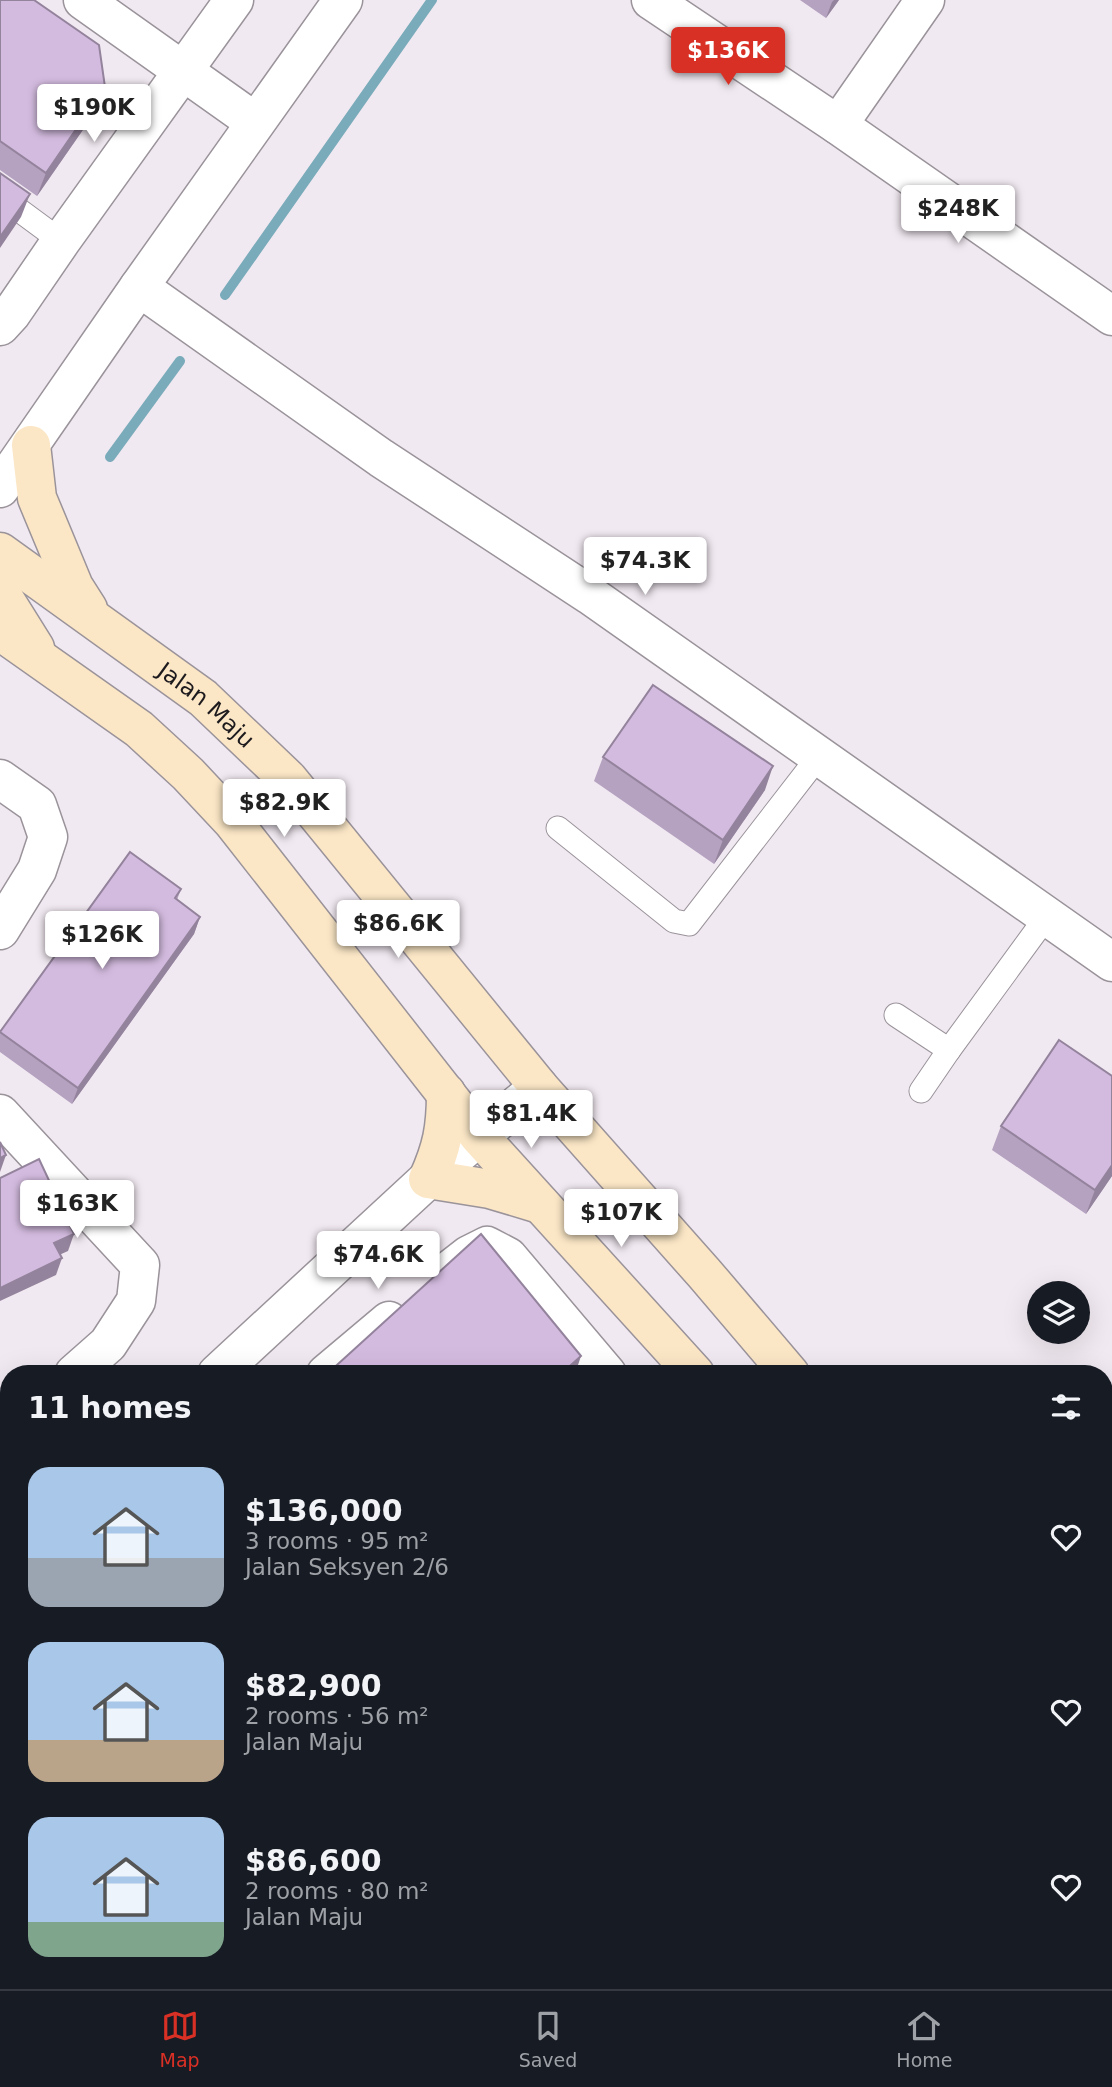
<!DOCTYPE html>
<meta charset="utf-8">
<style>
:root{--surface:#171b24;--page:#242831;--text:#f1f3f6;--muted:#9ea1a6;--line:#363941;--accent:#d93025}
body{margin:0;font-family:"DejaVu Sans",sans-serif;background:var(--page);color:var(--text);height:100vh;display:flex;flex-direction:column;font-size:26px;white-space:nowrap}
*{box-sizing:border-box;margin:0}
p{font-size:23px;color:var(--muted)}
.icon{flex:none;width:38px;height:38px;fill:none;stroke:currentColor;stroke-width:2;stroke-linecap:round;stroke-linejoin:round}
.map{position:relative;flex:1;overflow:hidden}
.panel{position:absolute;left:0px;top:1365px;width:1113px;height:625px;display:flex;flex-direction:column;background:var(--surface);border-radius:28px 28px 0 0;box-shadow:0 7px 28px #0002}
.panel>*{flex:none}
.buttons{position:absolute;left:1027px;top:1281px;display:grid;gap:14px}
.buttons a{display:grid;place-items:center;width:63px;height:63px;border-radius:50%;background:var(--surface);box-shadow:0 7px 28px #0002;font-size:35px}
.price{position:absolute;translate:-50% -60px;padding:0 16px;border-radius:7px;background:#fff;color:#222;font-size:23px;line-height:46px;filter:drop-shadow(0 2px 4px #0008)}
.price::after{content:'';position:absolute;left:50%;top:42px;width:21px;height:16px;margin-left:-10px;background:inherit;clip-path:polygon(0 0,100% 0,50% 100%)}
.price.selected{background:var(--accent);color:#fff}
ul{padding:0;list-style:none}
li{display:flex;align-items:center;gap:21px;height:175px;padding:0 28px}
li span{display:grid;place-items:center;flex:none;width:196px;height:140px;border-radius:21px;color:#555}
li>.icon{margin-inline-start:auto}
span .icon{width:84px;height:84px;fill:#fffc;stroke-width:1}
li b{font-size:30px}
h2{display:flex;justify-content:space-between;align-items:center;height:84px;padding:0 28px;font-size:30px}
.dock{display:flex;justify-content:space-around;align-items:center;height:98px;border-top:2px solid var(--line);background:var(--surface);font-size:19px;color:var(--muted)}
.dock a{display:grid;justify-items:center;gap:4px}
.dock .selected{color:var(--accent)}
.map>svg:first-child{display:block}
</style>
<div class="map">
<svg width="1112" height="1989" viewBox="0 0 1112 1989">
<rect width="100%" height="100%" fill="#f1e9f1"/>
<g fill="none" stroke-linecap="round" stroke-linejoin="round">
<!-- stream -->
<g stroke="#7aabba" stroke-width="10">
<path d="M225 295 432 0"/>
<path d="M110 457 180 361"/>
</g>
<!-- lane casing -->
<g stroke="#9a939a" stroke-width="25">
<g id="lane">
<path d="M0 196 61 241"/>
<path d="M558 828 674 921 689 924 819 756"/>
<path d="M896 1015 949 1050 921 1091"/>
<path d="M949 1050 1047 916"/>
</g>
</g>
<!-- street casing -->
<g stroke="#9a939a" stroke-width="41">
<g id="street">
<path d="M83 0 255 122"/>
<path d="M651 0 838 125 1112 316"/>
<path d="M838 125 925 0"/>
<path d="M139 287 381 458 590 595 1112 962"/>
<path d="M0 326 11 314 61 241 234 0"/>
<path d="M0 488 139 287 343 0"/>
<path d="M0 779 37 805 48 837 37 870 0 930"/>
<path d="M0 1114 140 1265 136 1301 108 1344 74 1374"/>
<path d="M451 1269 469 1255 487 1246 508 1257 607 1374"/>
<path d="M217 1374 428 1179 539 1087"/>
<path d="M326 1374 389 1321"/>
<path d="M0 1420 9 1416"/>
<path d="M0 1523 9 1518"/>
<path d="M0 1724 9 1739"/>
<path d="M216 1981 224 1989"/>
<path d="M329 1989 337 1981"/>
<path d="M663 1989 673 1981"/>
</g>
</g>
<!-- secondary casing -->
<g stroke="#9a939a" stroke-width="41">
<g id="secondary">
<path d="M31 445 37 498 74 587 88 609"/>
<path id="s1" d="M0 552 203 698 288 779 539 1087 704 1273 790 1374"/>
<path d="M0 592 35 648"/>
<path d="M0 631 139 729 188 774 233 822 479 1136 695 1374"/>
<path d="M446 1093C446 1128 442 1148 428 1179L490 1189 540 1204"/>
<path d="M1104 1732 1112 1740"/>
<path d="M1104 1830 1112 1836"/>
</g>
</g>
<!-- lane -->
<use href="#lane" stroke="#fff" stroke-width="23"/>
<!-- street -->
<use href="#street" stroke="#fff" stroke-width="38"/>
<!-- secondary -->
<use href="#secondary" stroke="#fbe7c6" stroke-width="38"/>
</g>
<!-- wall -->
<g fill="#b5a1c0">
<path d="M0 0 105 87 96 111 37 196 0 170Z"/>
<path d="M800 0H839L826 18Z"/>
<path d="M603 757 765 790 714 864 594 781Z"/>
<path d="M181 889 177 900 200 917 194 934 72 1104 0 1052V1032Z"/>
<path d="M1001 1126 1112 1176 1086 1214 992 1150Z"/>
<path d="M378 1981H622L612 1989H376Z"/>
</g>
<!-- shaded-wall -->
<g fill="#94839c">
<path d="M834 0H839L826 18 832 2Z"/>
<path d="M105 87 96 111 37 196 46 173Z"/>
<path d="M30 194 21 217 0 248V237Z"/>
<path d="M773 766 765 790 714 864 723 840Z"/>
<path d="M200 917 194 934 72 1104 78 1088Z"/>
<path d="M6 1155 0 1172V1158Z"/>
<path d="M1112 1165V1176L1086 1214 1095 1190Z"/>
<path d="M74 1234 68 1251 48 1260 54 1243Z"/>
<path d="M62 1258 56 1275 0 1301V1288Z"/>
<path d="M581 1356 575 1374H561Z"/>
<path d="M591 1981H622L612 1989H581Z"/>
</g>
<!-- building -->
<g fill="#d3bbdf" stroke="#94839c" stroke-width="2">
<path d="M0 0H34L99 45 105 87 46 173 0 141Z"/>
<path d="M0 173 30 194 0 237Z"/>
<path d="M653 685 773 766 723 840 603 757Z"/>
<path d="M130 852 181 889 175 898 200 917 78 1088 0 1032Z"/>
<path d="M1059 1040 1112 1076V1165L1095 1190 1001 1126Z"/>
<path d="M0 1142 6 1155 0 1158Z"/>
<path d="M39 1159 74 1234 54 1243 62 1258 0 1288V1178Z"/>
<path d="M481 1234 581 1356 561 1374H327Z"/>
<path d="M400 1981H591L581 1989H407Z"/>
<path d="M988 1985 995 1989H985Z"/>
</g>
<g text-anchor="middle" stroke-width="5" stroke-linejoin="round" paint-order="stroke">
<!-- street labels -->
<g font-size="23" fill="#1d1a1d" stroke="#fff">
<text dy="8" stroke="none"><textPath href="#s1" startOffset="257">Jalan Maju</textPath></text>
</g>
</g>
</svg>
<div class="buttons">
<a><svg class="icon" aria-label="layers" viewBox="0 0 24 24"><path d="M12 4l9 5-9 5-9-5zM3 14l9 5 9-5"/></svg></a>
</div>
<b class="price selected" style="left:728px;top:87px">$136K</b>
<b class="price" style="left:94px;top:144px">$190K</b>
<b class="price" style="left:958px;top:245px">$248K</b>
<b class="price" style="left:645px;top:597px">$74.3K</b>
<b class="price" style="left:284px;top:839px">$82.9K</b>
<b class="price" style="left:398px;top:960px">$86.6K</b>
<b class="price" style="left:102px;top:971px">$126K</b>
<b class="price" style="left:531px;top:1150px">$81.4K</b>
<b class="price" style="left:77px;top:1240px">$163K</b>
<b class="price" style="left:621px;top:1249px">$107K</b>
<b class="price" style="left:378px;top:1291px">$74.6K</b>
<section class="panel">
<h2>11 homes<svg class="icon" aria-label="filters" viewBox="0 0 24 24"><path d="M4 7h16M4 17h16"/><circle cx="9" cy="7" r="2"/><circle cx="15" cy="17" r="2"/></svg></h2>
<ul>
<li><span style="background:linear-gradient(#a9c7e8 65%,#9aa5b1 0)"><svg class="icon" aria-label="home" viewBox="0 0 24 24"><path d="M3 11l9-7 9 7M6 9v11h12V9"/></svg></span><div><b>$136,000</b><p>3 rooms · 95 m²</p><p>Jalan Seksyen 2/6</p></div><svg class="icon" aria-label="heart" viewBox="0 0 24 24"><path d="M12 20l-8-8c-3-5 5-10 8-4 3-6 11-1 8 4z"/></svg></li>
<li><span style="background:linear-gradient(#a9c7e8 70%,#b9a48a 0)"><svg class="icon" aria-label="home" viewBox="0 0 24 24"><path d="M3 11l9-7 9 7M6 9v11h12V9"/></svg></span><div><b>$82,900</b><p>2 rooms · 56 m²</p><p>Jalan Maju</p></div><svg class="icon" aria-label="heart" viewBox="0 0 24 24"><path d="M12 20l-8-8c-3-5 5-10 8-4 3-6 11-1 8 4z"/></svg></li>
<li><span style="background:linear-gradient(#a9c7e8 75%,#7fa58c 0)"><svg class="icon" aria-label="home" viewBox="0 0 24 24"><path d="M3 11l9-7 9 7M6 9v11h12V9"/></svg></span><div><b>$86,600</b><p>2 rooms · 80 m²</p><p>Jalan Maju</p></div><svg class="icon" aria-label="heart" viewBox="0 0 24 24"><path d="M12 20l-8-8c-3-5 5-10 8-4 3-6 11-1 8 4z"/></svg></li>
</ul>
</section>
</div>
<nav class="dock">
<a class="selected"><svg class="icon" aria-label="map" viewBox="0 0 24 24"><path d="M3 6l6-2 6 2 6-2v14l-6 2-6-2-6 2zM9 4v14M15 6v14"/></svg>Map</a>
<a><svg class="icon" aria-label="saved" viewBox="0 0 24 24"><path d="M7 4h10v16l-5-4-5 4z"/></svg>Saved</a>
<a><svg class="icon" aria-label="home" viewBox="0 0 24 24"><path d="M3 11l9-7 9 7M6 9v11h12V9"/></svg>Home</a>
</nav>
